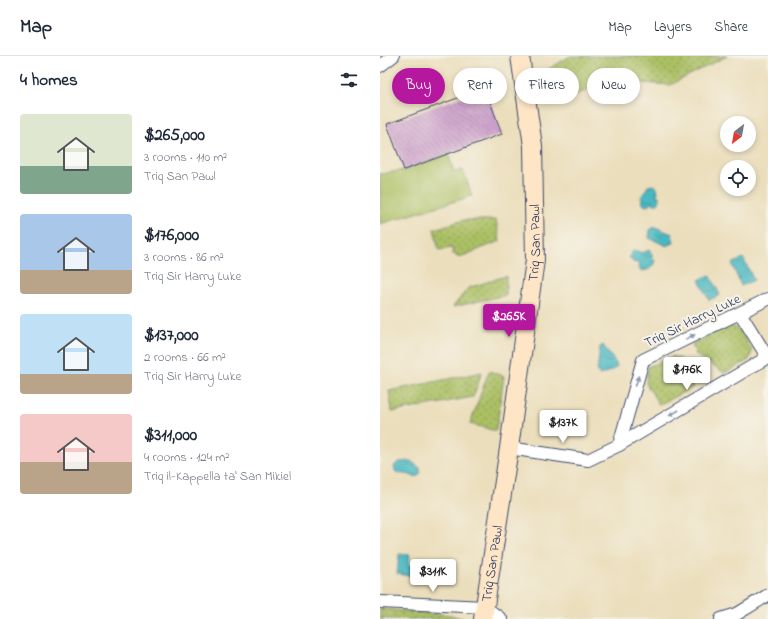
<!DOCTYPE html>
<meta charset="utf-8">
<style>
:root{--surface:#fff;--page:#f2f2f3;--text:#1f2937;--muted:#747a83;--line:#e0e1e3;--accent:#b5179e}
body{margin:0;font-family:"Indie Flower",sans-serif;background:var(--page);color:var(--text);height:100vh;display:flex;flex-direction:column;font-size:15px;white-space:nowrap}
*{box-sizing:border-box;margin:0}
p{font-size:13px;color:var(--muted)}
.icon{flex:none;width:22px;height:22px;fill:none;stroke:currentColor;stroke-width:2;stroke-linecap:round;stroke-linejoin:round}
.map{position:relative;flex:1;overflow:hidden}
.sheet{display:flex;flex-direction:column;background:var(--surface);width:380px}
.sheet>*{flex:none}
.guide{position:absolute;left:12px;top:12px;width:316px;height:36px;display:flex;gap:8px}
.needle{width:26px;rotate:211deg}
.buttons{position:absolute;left:340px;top:60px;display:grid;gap:8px}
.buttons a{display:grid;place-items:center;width:36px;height:36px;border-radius:50%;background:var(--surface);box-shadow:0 2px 6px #0003;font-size:20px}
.price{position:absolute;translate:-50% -34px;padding:0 9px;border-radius:4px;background:#fff;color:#222;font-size:13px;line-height:26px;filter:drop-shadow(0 1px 2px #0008)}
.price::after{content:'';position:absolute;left:50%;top:24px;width:12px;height:9px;margin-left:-6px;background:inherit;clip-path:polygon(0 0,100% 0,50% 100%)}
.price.active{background:var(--accent);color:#fff}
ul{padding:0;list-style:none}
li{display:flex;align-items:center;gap:12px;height:100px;padding:0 20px}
li span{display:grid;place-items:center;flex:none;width:112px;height:80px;border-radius:4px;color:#555}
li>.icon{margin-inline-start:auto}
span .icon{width:48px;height:48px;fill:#fffc;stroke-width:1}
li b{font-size:17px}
h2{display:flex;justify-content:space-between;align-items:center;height:48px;padding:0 20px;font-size:17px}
.chip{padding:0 14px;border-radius:18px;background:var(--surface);box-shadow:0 2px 6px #0003;font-size:14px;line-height:36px}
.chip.active{background:var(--accent);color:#fff}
header{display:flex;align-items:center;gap:24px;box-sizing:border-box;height:56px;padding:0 20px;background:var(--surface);border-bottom:1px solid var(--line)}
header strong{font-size:19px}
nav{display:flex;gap:22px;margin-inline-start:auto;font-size:14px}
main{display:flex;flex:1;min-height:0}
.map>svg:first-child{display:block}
</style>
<header>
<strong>Map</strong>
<nav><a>Map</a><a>Layers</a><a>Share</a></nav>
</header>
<main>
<section class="sheet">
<h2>4 homes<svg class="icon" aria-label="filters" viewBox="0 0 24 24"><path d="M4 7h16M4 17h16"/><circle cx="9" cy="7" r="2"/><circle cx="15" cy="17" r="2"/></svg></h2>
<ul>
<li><span style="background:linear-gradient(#dfe7d0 65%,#7fa58c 0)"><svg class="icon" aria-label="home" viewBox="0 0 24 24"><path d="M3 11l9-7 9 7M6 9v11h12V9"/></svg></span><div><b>$265,000</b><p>3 rooms · 110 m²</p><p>Triq San Pawl</p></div></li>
<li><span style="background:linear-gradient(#a9c7e8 70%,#b9a48a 0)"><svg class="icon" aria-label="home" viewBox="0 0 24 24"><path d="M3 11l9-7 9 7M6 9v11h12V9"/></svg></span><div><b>$176,000</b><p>3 rooms · 86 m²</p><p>Triq Sir Harry Luke</p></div></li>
<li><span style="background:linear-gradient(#bfe0f5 75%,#b9a48a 0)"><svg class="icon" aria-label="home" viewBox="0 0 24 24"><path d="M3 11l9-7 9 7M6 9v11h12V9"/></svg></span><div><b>$137,000</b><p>2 rooms · 66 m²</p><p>Triq Sir Harry Luke</p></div></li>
<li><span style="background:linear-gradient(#f6c9c9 60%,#b9a48a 0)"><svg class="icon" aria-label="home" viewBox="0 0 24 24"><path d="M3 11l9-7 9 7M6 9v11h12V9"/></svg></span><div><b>$311,000</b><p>4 rooms · 124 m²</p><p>Triq il-Kappella ta' San Mikiel</p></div></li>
</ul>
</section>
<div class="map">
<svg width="388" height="563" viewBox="0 0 388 563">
<defs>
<pattern id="grass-dots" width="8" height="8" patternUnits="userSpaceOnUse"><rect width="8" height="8" fill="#abbf64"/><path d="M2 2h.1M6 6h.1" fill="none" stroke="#8a9c56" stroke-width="1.8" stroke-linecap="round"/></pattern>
<pattern id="water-ripples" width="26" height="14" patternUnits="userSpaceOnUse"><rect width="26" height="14" fill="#49b8c0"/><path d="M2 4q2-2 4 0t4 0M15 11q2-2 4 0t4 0" fill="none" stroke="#3c969f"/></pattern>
<pattern id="building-back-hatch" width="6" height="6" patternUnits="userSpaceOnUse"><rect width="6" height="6" fill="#cfa4cd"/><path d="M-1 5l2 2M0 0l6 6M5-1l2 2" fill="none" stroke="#a786aa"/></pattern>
</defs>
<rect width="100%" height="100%" fill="#f7f3e8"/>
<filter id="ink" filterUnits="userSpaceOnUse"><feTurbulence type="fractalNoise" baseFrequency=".025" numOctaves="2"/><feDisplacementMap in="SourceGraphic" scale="8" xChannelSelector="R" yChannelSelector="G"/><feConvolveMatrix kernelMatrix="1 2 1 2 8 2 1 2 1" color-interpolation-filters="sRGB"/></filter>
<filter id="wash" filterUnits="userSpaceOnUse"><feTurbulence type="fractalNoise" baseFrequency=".012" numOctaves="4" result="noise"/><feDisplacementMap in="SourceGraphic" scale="16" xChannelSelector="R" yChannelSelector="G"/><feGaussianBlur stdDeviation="0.9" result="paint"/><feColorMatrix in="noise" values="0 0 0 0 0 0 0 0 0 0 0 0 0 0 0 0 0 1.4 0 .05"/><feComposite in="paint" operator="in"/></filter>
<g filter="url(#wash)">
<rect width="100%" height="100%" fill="#ebdebc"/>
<!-- grass -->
<g fill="url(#grass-dots)" stroke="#637761">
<path d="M190 0H347L290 29 233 25 167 49 162 17Z"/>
<path d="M84 164H116L120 185 80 201 73 198 72 192 59 194 54 173Z"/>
<path d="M126 220V239L73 251 88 232Z"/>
<path d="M350 269 361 275 372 295 369 304 345 317 316 299 312 288Z"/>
<path d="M293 300 301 303 313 331 279 349 266 327 268 311Z"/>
<path d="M109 315 124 320 116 375 90 368Z"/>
<path d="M102 316 93 341 12 356 9 335Z"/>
<path d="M0 553 71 559 84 563H0Z"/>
</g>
<!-- garden -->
<path fill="#abbf64" stroke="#637761" d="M68 97 74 116 83 114 92 140 0 168V118L24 114Z"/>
<!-- water -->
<g fill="url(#water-ripples)" stroke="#32748f">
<path d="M273 129 277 132 278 136 276 140H279L280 144 278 148H274L272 145 270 149 266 150 263 148 261 141 268 130Z"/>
<path d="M275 171 292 178 294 186 291 189 289 188 287 190 269 182 270 174Z"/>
<path d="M255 194 262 197 269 194 272 198V201L275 205C272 212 268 216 260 214L258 207 253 206 249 201 251 197Z"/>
<path d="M363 202 374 224 361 230 352 208Z"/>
<path d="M330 219 340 239 329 244 319 224Z"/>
<path d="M223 289 237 309 235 313 220 319 217 316 220 291Z"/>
<path d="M31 405 40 412V417L38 420 34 421C26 416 22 420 15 415L14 410 19 406Z"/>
<path d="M19 498 30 499 29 507 31 509V513L34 514 33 520 17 518Z"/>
</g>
<g id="blocks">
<!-- building -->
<path fill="url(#building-back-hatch)" d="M105 32 122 78 24 114 7 68Z"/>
</g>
</g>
<g filter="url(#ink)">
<use href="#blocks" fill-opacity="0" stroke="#3a496c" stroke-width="1"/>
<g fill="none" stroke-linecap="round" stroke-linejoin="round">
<!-- street casing -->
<g stroke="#3a496c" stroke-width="14">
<g id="street">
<path d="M0 10 13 0"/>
<path d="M360 257 388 302"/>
<path d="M239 389 263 304 388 243"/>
<path d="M129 392 208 404 239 389 388 301"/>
<path d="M0 546 105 551 121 563"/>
<path d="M341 563 357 558 388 539"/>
</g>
</g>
<!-- secondary casing -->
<g stroke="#3a496c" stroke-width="20">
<g id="secondary">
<path id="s1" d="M103 563 129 392 155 204 153 90 140 0"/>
</g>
</g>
<!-- street -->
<use href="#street" stroke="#fff" stroke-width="12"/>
<!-- secondary -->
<use href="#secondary" stroke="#fde5c5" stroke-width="18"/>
</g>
<!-- one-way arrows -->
<defs><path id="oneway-solid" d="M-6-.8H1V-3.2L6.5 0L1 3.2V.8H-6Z"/></defs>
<g fill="#8d97ae">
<use href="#oneway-solid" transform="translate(310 281) rotate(-26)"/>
<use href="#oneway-solid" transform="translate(257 325) rotate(-74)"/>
<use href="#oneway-solid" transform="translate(294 357) rotate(150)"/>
</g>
</g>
<g text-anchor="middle" stroke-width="4" stroke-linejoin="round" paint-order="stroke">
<!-- street labels -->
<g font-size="14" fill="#1b2f5e" stroke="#f7f3e8">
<text dy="5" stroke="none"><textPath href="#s1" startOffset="380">Triq San Pawl</textPath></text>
<text transform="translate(312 264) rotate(-26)" y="5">Triq Sir Harry Luke</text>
<text dy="5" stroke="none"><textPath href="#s1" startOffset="56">Triq San Pawl</textPath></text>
</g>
</g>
</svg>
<div class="buttons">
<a><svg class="needle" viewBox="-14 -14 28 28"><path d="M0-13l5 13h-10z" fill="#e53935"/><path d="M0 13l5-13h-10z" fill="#747a83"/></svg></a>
<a><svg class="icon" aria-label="locate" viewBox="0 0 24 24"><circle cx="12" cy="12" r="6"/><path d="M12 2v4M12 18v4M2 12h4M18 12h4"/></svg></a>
</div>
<b class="price active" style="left:129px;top:282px">$265K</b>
<b class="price" style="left:307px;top:335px">$176K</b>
<b class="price" style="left:183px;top:388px">$137K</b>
<b class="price" style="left:53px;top:537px">$311K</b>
<div class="guide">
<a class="chip active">Buy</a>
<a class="chip">Rent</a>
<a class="chip">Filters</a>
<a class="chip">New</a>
</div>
</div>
</main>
